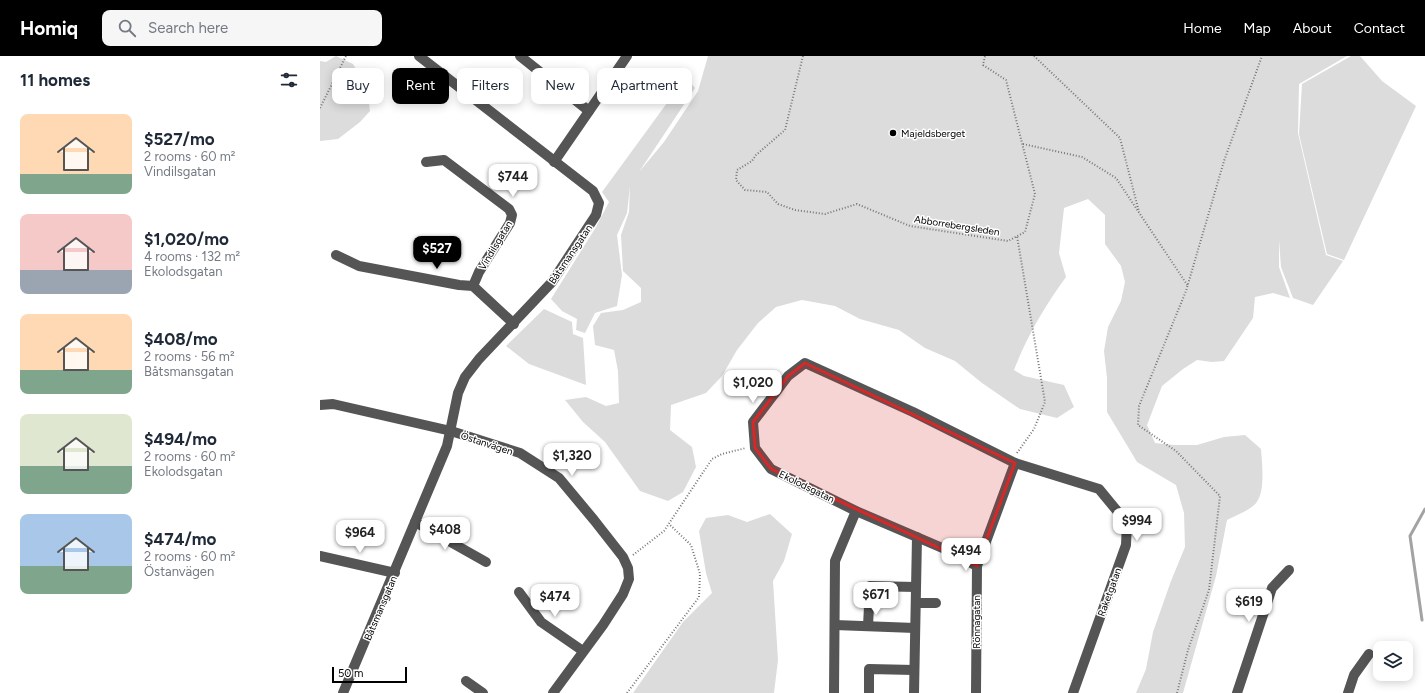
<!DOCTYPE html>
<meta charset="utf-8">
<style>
:root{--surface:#fff;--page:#f6f6f7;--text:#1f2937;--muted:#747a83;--accent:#000}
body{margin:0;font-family:Figtree,sans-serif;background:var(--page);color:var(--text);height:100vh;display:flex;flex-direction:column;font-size:15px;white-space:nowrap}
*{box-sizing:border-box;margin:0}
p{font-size:13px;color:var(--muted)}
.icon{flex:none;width:22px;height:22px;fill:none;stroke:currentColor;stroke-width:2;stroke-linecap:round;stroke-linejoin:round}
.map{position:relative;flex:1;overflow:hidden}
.panel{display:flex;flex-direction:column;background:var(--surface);width:320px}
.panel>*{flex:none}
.top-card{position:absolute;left:12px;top:12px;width:380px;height:36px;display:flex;gap:8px}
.controls{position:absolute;left:1053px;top:585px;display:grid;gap:8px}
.controls a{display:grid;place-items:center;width:40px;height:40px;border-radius:8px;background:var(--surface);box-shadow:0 2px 10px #0003;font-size:20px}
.scale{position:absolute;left:12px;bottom:10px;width:75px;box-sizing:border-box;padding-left:4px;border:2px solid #000;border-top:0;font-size:11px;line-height:14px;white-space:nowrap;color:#000;-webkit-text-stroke:3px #fff;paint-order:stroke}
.price{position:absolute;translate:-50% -34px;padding:0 9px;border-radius:8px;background:#fff;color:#222;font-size:13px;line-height:26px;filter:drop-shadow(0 1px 2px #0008)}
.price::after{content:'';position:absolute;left:50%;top:24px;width:12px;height:9px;margin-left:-6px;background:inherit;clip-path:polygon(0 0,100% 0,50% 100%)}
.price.current{background:var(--accent);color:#fff}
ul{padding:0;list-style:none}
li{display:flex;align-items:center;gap:12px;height:100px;padding:0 20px}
li span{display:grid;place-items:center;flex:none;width:112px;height:80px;border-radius:8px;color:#555}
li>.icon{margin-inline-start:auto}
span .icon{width:48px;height:48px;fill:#fffc;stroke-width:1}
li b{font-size:17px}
h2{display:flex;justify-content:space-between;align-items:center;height:48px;padding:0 20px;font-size:17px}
.chip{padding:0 14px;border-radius:8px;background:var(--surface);box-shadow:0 2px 10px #0003;font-size:14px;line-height:36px}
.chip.current{background:var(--accent);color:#fff}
header{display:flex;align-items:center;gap:24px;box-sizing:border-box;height:56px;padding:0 20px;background:var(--accent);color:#fff}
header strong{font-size:19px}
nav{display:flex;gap:22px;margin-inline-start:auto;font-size:14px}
.search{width:280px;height:36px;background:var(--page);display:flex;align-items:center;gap:10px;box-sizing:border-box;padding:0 14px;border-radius:8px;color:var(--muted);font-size:15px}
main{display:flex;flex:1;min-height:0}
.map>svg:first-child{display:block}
</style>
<header>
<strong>Homiq</strong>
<div class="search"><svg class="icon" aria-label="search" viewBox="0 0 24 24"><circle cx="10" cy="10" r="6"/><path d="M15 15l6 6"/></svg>Search here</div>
<nav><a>Home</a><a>Map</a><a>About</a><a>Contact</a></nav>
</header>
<main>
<section class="panel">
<h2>11 homes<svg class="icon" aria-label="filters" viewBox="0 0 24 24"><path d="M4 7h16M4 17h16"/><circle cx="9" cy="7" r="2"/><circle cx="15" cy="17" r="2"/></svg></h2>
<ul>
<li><span style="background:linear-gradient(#ffd9b3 75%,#7fa58c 0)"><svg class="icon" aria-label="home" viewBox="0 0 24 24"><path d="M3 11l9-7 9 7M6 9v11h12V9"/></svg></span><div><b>$527/mo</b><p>2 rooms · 60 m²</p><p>Vindilsgatan</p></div></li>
<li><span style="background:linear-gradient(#f6c9c9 70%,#9aa5b1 0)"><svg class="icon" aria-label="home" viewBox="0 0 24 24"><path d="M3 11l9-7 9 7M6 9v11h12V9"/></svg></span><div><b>$1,020/mo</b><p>4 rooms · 132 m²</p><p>Ekolodsgatan</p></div></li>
<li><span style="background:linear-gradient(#ffd9b3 70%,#7fa58c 0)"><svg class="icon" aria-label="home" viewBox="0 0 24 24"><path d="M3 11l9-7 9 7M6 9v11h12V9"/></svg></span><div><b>$408/mo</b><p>2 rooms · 56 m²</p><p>Båtsmansgatan</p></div></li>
<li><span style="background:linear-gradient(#dfe7d0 65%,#7fa58c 0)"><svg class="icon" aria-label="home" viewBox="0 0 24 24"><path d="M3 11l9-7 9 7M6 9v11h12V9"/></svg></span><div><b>$494/mo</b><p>2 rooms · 60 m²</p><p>Ekolodsgatan</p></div></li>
<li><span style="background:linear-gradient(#a9c7e8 65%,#7fa58c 0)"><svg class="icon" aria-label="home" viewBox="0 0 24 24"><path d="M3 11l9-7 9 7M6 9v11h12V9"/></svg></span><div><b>$474/mo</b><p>2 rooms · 60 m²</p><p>Östanvägen</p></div></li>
</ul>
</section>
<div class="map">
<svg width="1105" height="637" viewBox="0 0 1105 637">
<rect width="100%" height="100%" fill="#fff"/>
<!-- green -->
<g fill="#dcdcdc">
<path d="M16 0 33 8 47 31 50 55 40 66 18 83 0 85V5L6 6Z"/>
<path d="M388 0H1027L979 28 978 77 1006 199 1023 205 993 249 973 242 961 211 959 184V211L970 242 953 237 935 241 933 262 904 305 892 306 877 304 863 313 842 330 827 369 835 387 854 389H877L904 381 925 379 941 393C942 406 945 432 938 444 933 454 916 459 907 464L896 520 863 637H816L826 613 833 576 851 525 865 491 864 457 856 429 817 406 787 356V322L784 295 788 271 801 245 805 226 801 210 785 188V159L768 143 744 152 739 197 746 221C725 250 707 280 694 314L704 320 744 329 754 351 737 362 700 353 662 327 635 305 605 292 579 274 540 263 515 250 482 244 456 251 438 267 417 294 402 320 386 337 351 349 350 374 372 391 376 411 363 436 348 445 320 435 285 386 263 366 245 344 266 341 286 350 299 347 298 315 294 294 275 289 273 270 281 257 303 254 321 246V232L303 215 301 179 309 156 310 130 307 157 297 179 302 219 297 250 275 257 265 277 256 274 257 263 242 255 231 243 276 171 289 146 282 136 366 21 375 32 319 116 344 86 378 35Z"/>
<path d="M1031 0H1040L1062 25 1096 50 1024 204 1007 198 979 78 982 28Z"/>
<path d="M224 253 252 266 253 278 263 282 266 329 209 308 186 290Z"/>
<path d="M450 458 472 478 464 505 453 525 458 604 454 637H313L363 566 392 537 386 517 379 475 386 462 408 459 427 466Z"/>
</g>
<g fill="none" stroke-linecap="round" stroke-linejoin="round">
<!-- stream -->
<path stroke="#a3a3a3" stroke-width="3" d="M1102 564 1090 480 1105 453"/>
<!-- path -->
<g stroke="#777" stroke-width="2" stroke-dasharray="1 2" stroke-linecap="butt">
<path d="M483 0 465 74 436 99 432 105 417 114 416 124 425 134 447 136 458 148 475 154 505 158 537 148 590 170 688 185 705 176 715 138 686 24 663 9 665 0"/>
<path d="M714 0 800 82 819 156"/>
<path d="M0 52 26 0"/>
<path d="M703 88 762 101 796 122 868 230"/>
<path d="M697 397 714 373 725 346 697 180"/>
<path d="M313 499 344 475 392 403 402 398 426 392"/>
<path d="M307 637 379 541 380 518 371 489 349 468"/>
<path d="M857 637 868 594 889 534 900 440 856 395 818 369 819 350 866 235 904 105 942 0"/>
</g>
<!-- minor -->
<g stroke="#555" stroke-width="10">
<path d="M200 0 269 55"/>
<path d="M106 106 124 104 189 153 192 159 190 167 159 216 153 230"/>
<path d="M234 106 307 0"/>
<path d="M16 199 39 210 139 229 153 230 194 268"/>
<path d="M0 349 13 348 131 375 200 397 239 422 274 464 303 501 308 512 309 523 303 538 283 569 233 637"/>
<path d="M95 466 166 506"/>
<path d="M0 500 75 517"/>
<path d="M657 510 627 494 536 455 451 413 435 392 433 366 468 320 485 307 593 356 695 407 779 433 807 467 806 489 753 637"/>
<path d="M199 536 221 566 263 595"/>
<path d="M596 547H616"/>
<path d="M515 569 595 572"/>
<path d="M548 570 550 530 596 531"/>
<path d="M146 625 163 637"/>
<path d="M23 637 127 390 138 337 145 321 159 303 232 226 276 159 279 147 273 135 99 0"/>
<path d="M514 637 515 505 536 455"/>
<path d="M549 637V613L594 614"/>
<path d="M594 637 597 481"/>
<path d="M656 637 657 510 695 407"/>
<path d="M917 637 952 532 969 514"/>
<path d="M1028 637 1034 619 1049 598"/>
</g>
</g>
<!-- marked area -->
<path fill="#d62828" fill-opacity="0.2" stroke="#d62828" stroke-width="3" stroke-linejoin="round" d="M485 307 695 407 657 510 451 413 435 392 433 366 468 320Z"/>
<!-- markers -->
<circle fill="#000" stroke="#fff" stroke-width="1.5" cx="573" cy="77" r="4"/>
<g text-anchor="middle" stroke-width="3" stroke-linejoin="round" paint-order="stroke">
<!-- poi labels -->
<g font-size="10" fill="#000" stroke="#fff" text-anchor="start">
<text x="581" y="81">Majeldsberget</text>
</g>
<!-- street labels -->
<g font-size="10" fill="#000" stroke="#fff">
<text transform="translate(637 169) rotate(9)" y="4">Abborrebergsleden</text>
<text transform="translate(175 189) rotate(-59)" y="4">Vindilsgatan</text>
<text transform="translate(250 198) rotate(-56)" y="4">Båtsmansgatan</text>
<text transform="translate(167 387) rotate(18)" y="4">Östanvägen</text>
<text transform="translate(487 430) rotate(26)" y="4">Ekolodsgatan</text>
<text transform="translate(789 536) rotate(-70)" y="4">Raketgatan</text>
<text transform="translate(60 552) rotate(-67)" y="4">Båtsmansgatan</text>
<text transform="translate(656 566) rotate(-90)" y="4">Rönnagatan</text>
</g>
</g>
</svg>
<div class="controls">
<a><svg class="icon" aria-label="layers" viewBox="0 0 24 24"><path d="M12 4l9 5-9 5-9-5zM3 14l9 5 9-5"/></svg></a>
</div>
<div class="scale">50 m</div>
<b class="price" style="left:193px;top:142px">$744</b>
<b class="price current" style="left:117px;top:214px">$527</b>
<b class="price" style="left:433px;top:348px">$1,020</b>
<b class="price" style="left:252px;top:421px">$1,320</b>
<b class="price" style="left:817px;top:486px">$994</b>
<b class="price" style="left:125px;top:495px">$408</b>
<b class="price" style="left:40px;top:498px">$964</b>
<b class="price" style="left:646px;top:516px">$494</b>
<b class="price" style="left:556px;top:560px">$671</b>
<b class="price" style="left:235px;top:562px">$474</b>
<b class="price" style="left:929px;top:567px">$619</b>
<div class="top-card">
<a class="chip">Buy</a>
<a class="chip current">Rent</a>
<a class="chip">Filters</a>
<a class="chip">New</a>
<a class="chip">Apartment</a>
</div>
</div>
</main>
